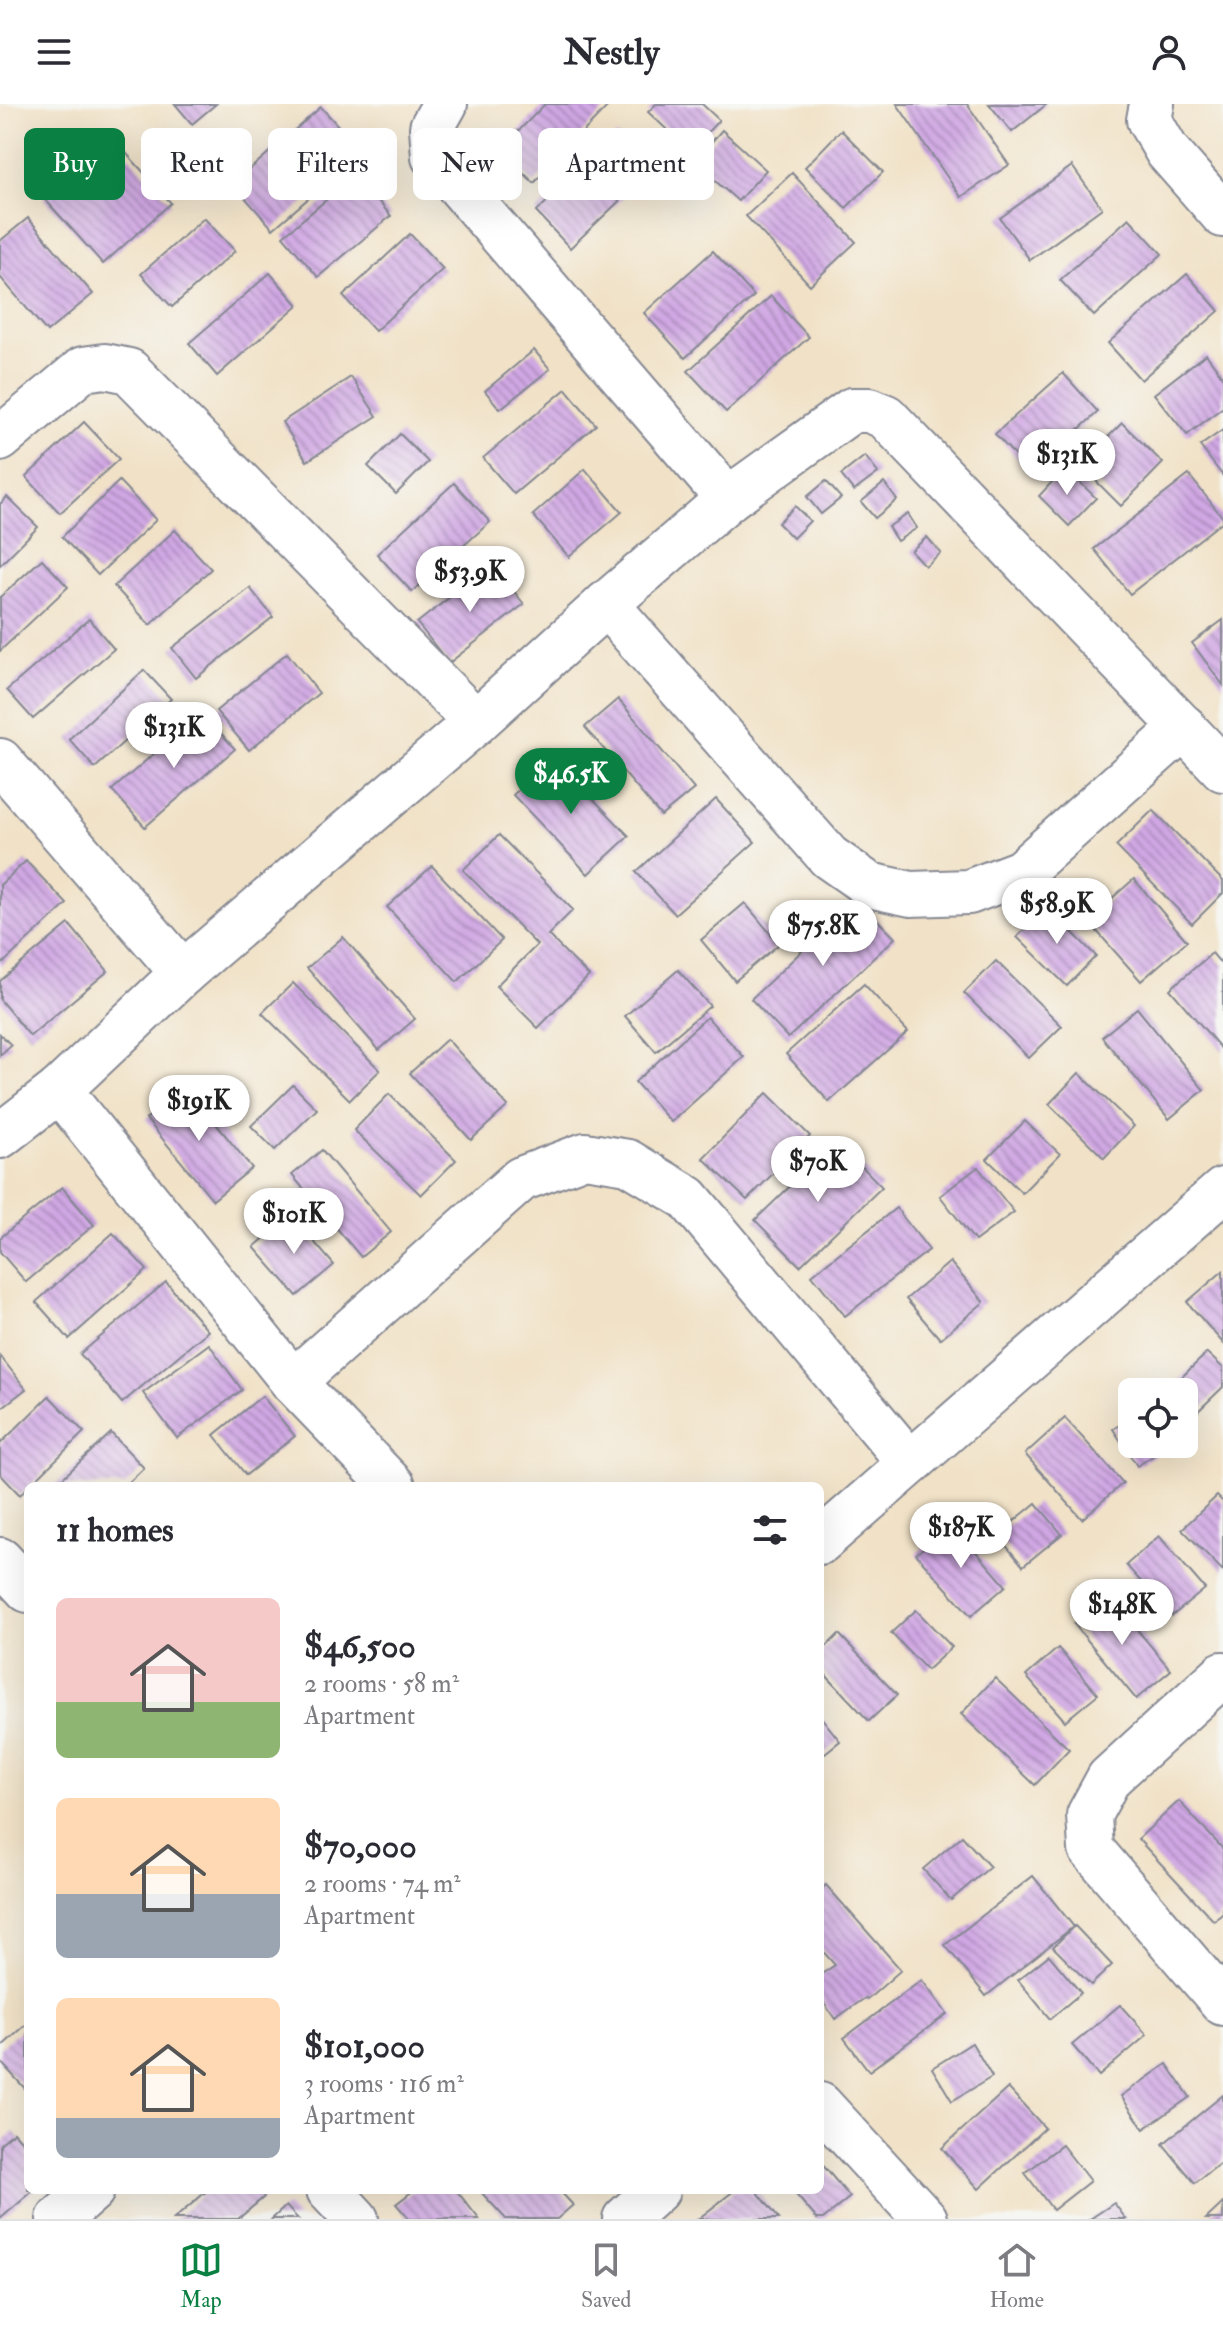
<!DOCTYPE html>
<meta charset="utf-8">
<style>
:root{--surface:#fff;--page:#f2f2f3;--text:#2b2b33;--muted:#7c7c81;--line:#e1e1e2;--accent:#0b8043}
body{margin:0;font-family:"IM FELL Double Pica",serif;background:var(--page);color:var(--text);height:100vh;display:flex;flex-direction:column;font-size:30px;white-space:nowrap}
*{box-sizing:border-box;margin:0}
p{font-size:26px;color:var(--muted)}
.icon{flex:none;width:44px;height:44px;fill:none;stroke:currentColor;stroke-width:2;stroke-linecap:round;stroke-linejoin:round}
.map{position:relative;flex:1;overflow:hidden}
.details{position:absolute;left:24px;top:1378px;width:800px;height:712px;display:flex;flex-direction:column;background:var(--surface);border-radius:12px;box-shadow:0 8px 32px #0002}
.details>*{flex:none}
.top-card{position:absolute;left:24px;top:24px;width:800px;height:72px;display:flex;gap:16px}
.tools{position:absolute;left:1118px;top:1274px;display:grid;gap:16px}
.tools a{display:grid;place-items:center;width:80px;height:80px;border-radius:12px;background:var(--surface);box-shadow:0 8px 32px #0002;font-size:40px}
.price{position:absolute;translate:-50% -68px;padding:0 18px;border-radius:28px;background:#fff;color:#222;font-size:26px;line-height:52px;filter:drop-shadow(0 2px 4px #0008)}
.price::after{content:'';position:absolute;left:50%;top:48px;width:24px;height:18px;margin-left:-12px;background:inherit;clip-path:polygon(0 0,100% 0,50% 100%)}
.price.current{background:var(--accent);color:#fff}
ul{padding:0;list-style:none}
li{display:flex;align-items:center;gap:24px;height:200px;padding:0 32px}
li span{display:grid;place-items:center;flex:none;width:224px;height:160px;border-radius:12px;color:#555}
li>.icon{margin-inline-start:auto}
span .icon{width:96px;height:96px;fill:#fffc;stroke-width:1}
li b{font-size:34px}
h2{display:flex;justify-content:space-between;align-items:center;height:96px;padding:0 32px;font-size:34px}
.tag{padding:0 28px;border-radius:12px;background:var(--surface);box-shadow:0 8px 32px #0002;font-size:28px;line-height:72px}
.tag.current{background:var(--accent);color:#fff}
header{display:flex;justify-content:space-between;align-items:center;height:104px;padding:0 32px;background:var(--surface);font-size:36px;font-weight:700}
.menu{display:flex;justify-content:space-around;align-items:center;height:112px;border-top:2px solid var(--line);background:var(--surface);font-size:22px;color:var(--muted)}
.menu a{display:grid;justify-items:center;gap:4px}
.menu .current{color:var(--accent)}
.map>svg:first-child{display:block}
</style>
<header><svg class="icon" aria-label="menu" viewBox="0 0 24 24"><path d="M4 6h16M4 12h16M4 18h16"/></svg>Nestly<svg class="icon" aria-label="person" viewBox="0 0 24 24"><circle cx="12" cy="8" r="4"/><path d="M4 21q1-7 8-7t8 7"/></svg></header>
<div class="map">
<svg width="1223" height="2115" viewBox="0 0 1223 2115">
<defs>
<pattern id="building-back-hatch" width="6" height="6" patternUnits="userSpaceOnUse" patternTransform="scale(2)"><rect width="6" height="6" fill="#d0a7e3"/><path d="M-1 5l2 2M0 0l6 6M5-1l2 2" fill="none" stroke="#a888bb"/></pattern>
</defs>
<rect width="100%" height="100%" fill="#f6f6f2"/>
<filter id="ink" filterUnits="userSpaceOnUse"><feTurbulence type="fractalNoise" baseFrequency=".0125" numOctaves="2"/><feDisplacementMap in="SourceGraphic" scale="16" xChannelSelector="R" yChannelSelector="G"/><feConvolveMatrix kernelMatrix="1 2 1 2 8 2 1 2 1" color-interpolation-filters="sRGB"/></filter>
<filter id="wash" filterUnits="userSpaceOnUse"><feTurbulence type="fractalNoise" baseFrequency=".006" numOctaves="4" result="noise"/><feDisplacementMap in="SourceGraphic" scale="32" xChannelSelector="R" yChannelSelector="G"/><feGaussianBlur stdDeviation="1.8" result="paint"/><feColorMatrix in="noise" values="0 0 0 0 0 0 0 0 0 0 0 0 0 0 0 0 0 1.4 0 .05"/><feComposite in="paint" operator="in"/></filter>
<g filter="url(#wash)">
<rect width="100%" height="100%" fill="#f1e2c7"/>
<g id="blocks">
<!-- building -->
<g fill="url(#building-back-hatch)">
<path d="M175 0H216L192 20Z"/>
<path d="M545 0H610L534 79 500 46Z"/>
<path d="M656 0H702L719 16 690 47 648 8Z"/>
<path d="M897 0H967L1009 61 961 93Z"/>
<path d="M989 0H1047L1012 28Z"/>
<path d="M321 3 362 48 273 125 233 80Z"/>
<path d="M722 26 766 66 738 97 694 58Z"/>
<path d="M841 26 883 68 846 104 805 63Z"/>
<path d="M617 31 651 67 570 144 536 108Z"/>
<path d="M111 32 171 99 103 160 43 93Z"/>
<path d="M1072 62 1102 104 1030 156 1000 114Z"/>
<path d="M792 69 856 138 810 181 746 112Z"/>
<path d="M356 71 391 112 318 173 283 132Z"/>
<path d="M28 114 93 190 47 228 0 173V137Z"/>
<path d="M204 114 235 147 172 203 141 170Z"/>
<path d="M1129 114 1162 150 1094 212 1060 176Z"/>
<path d="M410 130 443 165 375 227 343 192Z"/>
<path d="M713 147 754 192 685 254 644 209Z"/>
<path d="M270 169 298 201 217 272 189 239Z"/>
<path d="M1187 170 1219 207 1141 276 1108 239Z"/>
<path d="M771 192 809 233 726 308 688 267Z"/>
<path d="M534 246 550 265 500 305 485 287Z"/>
<path d="M1206 250 1223 273V303L1187 331 1154 290Z"/>
<path d="M1063 269 1098 308 1031 369 995 330Z"/>
<path d="M351 273 377 312 307 357 282 318Z"/>
<path d="M566 285 596 321 514 390 483 354Z"/>
<path d="M84 318 119 355 60 409 26 373Z"/>
<path d="M1122 319 1163 359 1121 402 1080 361Z"/>
<path d="M1223 326V372L1200 342Z"/>
<path d="M400 330 428 358 396 390 368 362Z"/>
<path d="M865 352 878 369 854 387 841 371Z"/>
<path d="M1065 364 1096 394 1069 422 1039 392Z"/>
<path d="M585 365 622 408 569 453 533 411Z"/>
<path d="M1189 371 1223 414V417L1130 490 1094 445Z"/>
<path d="M119 377 156 416 98 471 62 433Z"/>
<path d="M826 377 841 394 821 410 807 393Z"/>
<path d="M454 379 490 418 412 488 377 450Z"/>
<path d="M884 379 897 396 875 414 861 398Z"/>
<path d="M7 393 38 423 0 461V400Z"/>
<path d="M795 402 810 417 793 434 778 419Z"/>
<path d="M908 410 917 424 897 437 888 423Z"/>
<path d="M175 426 211 465 150 521 114 482Z"/>
<path d="M927 433 941 449 925 462 911 447Z"/>
<path d="M42 455 68 483 0 547V493Z"/>
<path d="M492 460 524 500 449 559 417 519Z"/>
<path d="M250 484 273 513 196 574 172 544Z"/>
<path d="M89 515 114 545 33 615 7 586Z"/>
<path d="M1223 516V581L1192 539Z"/>
<path d="M287 549 319 589 249 646 216 607Z"/>
<path d="M144 566 171 595 95 664 69 635Z"/>
<path d="M618 595 694 685 661 712 585 623Z"/>
<path d="M202 608 235 645 145 723 112 686Z"/>
<path d="M553 653 629 732 588 770 513 691Z"/>
<path d="M716 695 755 738 675 810 636 768Z"/>
<path d="M1153 706 1223 777V789L1192 820 1116 742Z"/>
<path d="M499 731 573 806 548 831 589 872 538 924 496 882 537 841 463 766Z"/>
<path d="M26 757 67 800 0 862V781Z"/>
<path d="M432 762 502 836 457 878 387 803Z"/>
<path d="M1134 775 1187 837 1141 877 1087 816Z"/>
<path d="M857 795 895 834 788 934 751 895Z"/>
<path d="M745 799 779 840 735 877 701 836Z"/>
<path d="M1047 803 1096 852 1067 882 1017 833Z"/>
<path d="M69 820 108 867 30 932 0 896V877Z"/>
<path d="M343 833 415 915 379 946 307 864Z"/>
<path d="M1212 849 1223 862V947L1170 885Z"/>
<path d="M996 857 1062 922 1029 954 964 889Z"/>
<path d="M678 866 710 902 656 948 625 912Z"/>
<path d="M293 879 380 966 350 996 262 909Z"/>
<path d="M864 880 908 928 829 998 786 950Z"/>
<path d="M1137 904 1204 986 1169 1015 1102 933Z"/>
<path d="M707 913 744 953 671 1018 635 978Z"/>
<path d="M0 930 11 941 0 951Z"/>
<path d="M447 935 508 1002 471 1036 410 969Z"/>
<path d="M1079 969 1134 1022 1104 1054 1049 1000Z"/>
<path d="M293 981 317 1005 275 1046 251 1022Z"/>
<path d="M186 983 252 1064 213 1096 146 1015Z"/>
<path d="M767 989 810 1032 747 1096 703 1054Z"/>
<path d="M389 990 456 1056 421 1091 354 1026Z"/>
<path d="M1025 1017 1060 1050 1022 1089 987 1055Z"/>
<path d="M837 1037 882 1083 800 1162 755 1116Z"/>
<path d="M322 1046 391 1128 361 1153 292 1071Z"/>
<path d="M978 1063 1014 1108 975 1137 940 1092Z"/>
<path d="M62 1083 94 1121 26 1178 0 1148V1134Z"/>
<path d="M896 1104 929 1146 845 1212 812 1171Z"/>
<path d="M291 1111 334 1161 297 1192 254 1143Z"/>
<path d="M113 1129 147 1166 69 1235 36 1198Z"/>
<path d="M950 1158 984 1198 940 1235 906 1195Z"/>
<path d="M1223 1167V1239L1187 1198Z"/>
<path d="M166 1178 208 1227 122 1299 80 1250Z"/>
<path d="M209 1240 242 1286 177 1334 143 1289Z"/>
<path d="M1207 1249 1223 1264V1283L1192 1313 1184 1305V1288H1166Z"/>
<path d="M0 1252 26 1285 0 1305Z"/>
<path d="M49 1292 84 1328 20 1391 0 1370V1340Z"/>
<path d="M262 1292 295 1332 246 1371 214 1331Z"/>
<path d="M1132 1313V1340H1172L1137 1362 1113 1325Z"/>
<path d="M1065 1314 1123 1379 1082 1415 1025 1350Z"/>
<path d="M111 1329 144 1364 125 1382H54Z"/>
<path d="M1217 1392 1223 1398V1467L1182 1425Z"/>
<path d="M1036 1399 1062 1430 1023 1462 997 1431Z"/>
<path d="M952 1420 1006 1482 971 1512 916 1450Z"/>
<path d="M1159 1432 1205 1485 1172 1512 1126 1461Z"/>
<path d="M1108 1491 1171 1566 1136 1595 1074 1520Z"/>
<path d="M916 1506 952 1543 927 1566 891 1529Z"/>
<path d="M839 1530 897 1591 869 1617 820 1565V1549Z"/>
<path d="M1058 1544 1098 1590 1065 1617 1026 1572Z"/>
<path d="M995 1574 1069 1645 1035 1681 961 1610Z"/>
<path d="M820 1612 840 1637 820 1653Z"/>
<path d="M1179 1697 1223 1745V1809L1214 1817 1138 1735Z"/>
<path d="M962 1732 990 1763 951 1796 923 1765Z"/>
<path d="M1033 1772 1074 1823 1075 1822 1112 1861 1091 1881 1053 1843 1073 1823 986 1892 945 1841Z"/>
<path d="M826 1781 901 1866 867 1896 865 1894 835 1915 820 1893V1871L835 1861 820 1844V1786Z"/>
<path d="M1049 1851 1081 1889 1050 1915 1018 1876Z"/>
<path d="M922 1876 947 1910 869 1967 844 1934Z"/>
<path d="M1120 1901 1147 1931 1099 1972 1072 1941Z"/>
<path d="M28 1919V1988L0 1957V1944Z"/>
<path d="M972 1939 992 1973 952 1997 932 1964Z"/>
<path d="M1167 1960 1190 1993 1144 2025 1121 1992Z"/>
<path d="M1008 1984 1045 2024 979 2085 942 2044Z"/>
<path d="M1223 1991V2057L1195 2079 1163 2040Z"/>
<path d="M14 2028 28 2044V2086H34L0 2115V2040Z"/>
<path d="M1062 2041 1090 2077 1053 2106 1025 2069Z"/>
<path d="M820 2058 850 2093 823 2115H817L792 2086H820Z"/>
<path d="M208 2086H259L264 2093 238 2115H174Z"/>
<path d="M414 2086H456L479 2115H409L396 2100Z"/>
<path d="M479 2086H559L573 2101 557 2115H506Z"/>
<path d="M735 2086H756L779 2115H698Z"/>
<path d="M1114 2099 1126 2115H1090Z"/>
<path d="M1223 2099V2115H1206Z"/>
<path d="M286 2102 298 2115H272Z"/>
</g>
</g>
</g>
<g filter="url(#ink)">
<use href="#blocks" fill-opacity="0" stroke="#868892" stroke-width="2"/>
<g fill="none" stroke-linecap="round" stroke-linejoin="round">
<!-- minor casing -->
<g stroke="#868892" stroke-width="48">
<g id="minor">
<path d="M445 0 432 23 434 53 728 395"/>
<path d="M1152 0 1149 16 1167 47 1223 111"/>
<path d="M0 335 83 265 105 262 129 267 476 618"/>
<path d="M606 500 829 753 869 781 911 790 969 788 1021 768 1184 623"/>
<path d="M0 657 183 869"/>
<path d="M59 986 293 1278 393 1382"/>
<path d="M0 1032 59 986 183 869 476 618 606 500 728 395 852 306H870L886 313 1223 665"/>
<path d="M293 1278 521 1075 585 1051 628 1058 688 1094 909 1358"/>
<path d="M820 1438 1223 1086"/>
<path d="M0 1456 28 1486"/>
<path d="M1223 1570 1109 1674 1089 1711 1091 1745 1223 1899"/>
<path d="M820 2001 925 2115"/>
<path d="M329 2086 356 2115"/>
<path d="M59 2115 92 2086"/>
<path d="M625 2115 657 2086"/>
</g>
</g>
<!-- minor -->
<use href="#minor" stroke="#fff" stroke-width="44"/>
</g>
</g>
</svg>
<div class="tools">
<a><svg class="icon" aria-label="locate" viewBox="0 0 24 24"><circle cx="12" cy="12" r="6"/><path d="M12 2v4M12 18v4M2 12h4M18 12h4"/></svg></a>
</div>
<b class="price" style="left:1067px;top:393px">$131K</b>
<b class="price" style="left:470px;top:510px">$53.9K</b>
<b class="price" style="left:174px;top:666px">$131K</b>
<b class="price current" style="left:571px;top:712px">$46.5K</b>
<b class="price" style="left:1057px;top:842px">$58.9K</b>
<b class="price" style="left:823px;top:864px">$75.8K</b>
<b class="price" style="left:199px;top:1039px">$191K</b>
<b class="price" style="left:818px;top:1100px">$70K</b>
<b class="price" style="left:294px;top:1152px">$101K</b>
<b class="price" style="left:961px;top:1466px">$187K</b>
<b class="price" style="left:1122px;top:1543px">$148K</b>
<div class="top-card">
<a class="tag current">Buy</a>
<a class="tag">Rent</a>
<a class="tag">Filters</a>
<a class="tag">New</a>
<a class="tag">Apartment</a>
</div>
<section class="details">
<h2>11 homes<svg class="icon" aria-label="filters" viewBox="0 0 24 24"><path d="M4 7h16M4 17h16"/><circle cx="9" cy="7" r="2"/><circle cx="15" cy="17" r="2"/></svg></h2>
<ul>
<li><span style="background:linear-gradient(#f6c9c9 65%,#8fb573 0)"><svg class="icon" aria-label="home" viewBox="0 0 24 24"><path d="M3 11l9-7 9 7M6 9v11h12V9"/></svg></span><div><b>$46,500</b><p>2 rooms · 58 m²</p><p>Apartment</p></div></li>
<li><span style="background:linear-gradient(#ffd9b3 60%,#9aa5b1 0)"><svg class="icon" aria-label="home" viewBox="0 0 24 24"><path d="M3 11l9-7 9 7M6 9v11h12V9"/></svg></span><div><b>$70,000</b><p>2 rooms · 74 m²</p><p>Apartment</p></div></li>
<li><span style="background:linear-gradient(#ffd9b3 75%,#9aa5b1 0)"><svg class="icon" aria-label="home" viewBox="0 0 24 24"><path d="M3 11l9-7 9 7M6 9v11h12V9"/></svg></span><div><b>$101,000</b><p>3 rooms · 116 m²</p><p>Apartment</p></div></li>
</ul>
</section>
</div>
<nav class="menu">
<a class="current"><svg class="icon" aria-label="map" viewBox="0 0 24 24"><path d="M3 6l6-2 6 2 6-2v14l-6 2-6-2-6 2zM9 4v14M15 6v14"/></svg>Map</a>
<a><svg class="icon" aria-label="saved" viewBox="0 0 24 24"><path d="M7 4h10v16l-5-4-5 4z"/></svg>Saved</a>
<a><svg class="icon" aria-label="home" viewBox="0 0 24 24"><path d="M3 11l9-7 9 7M6 9v11h12V9"/></svg>Home</a>
</nav>
